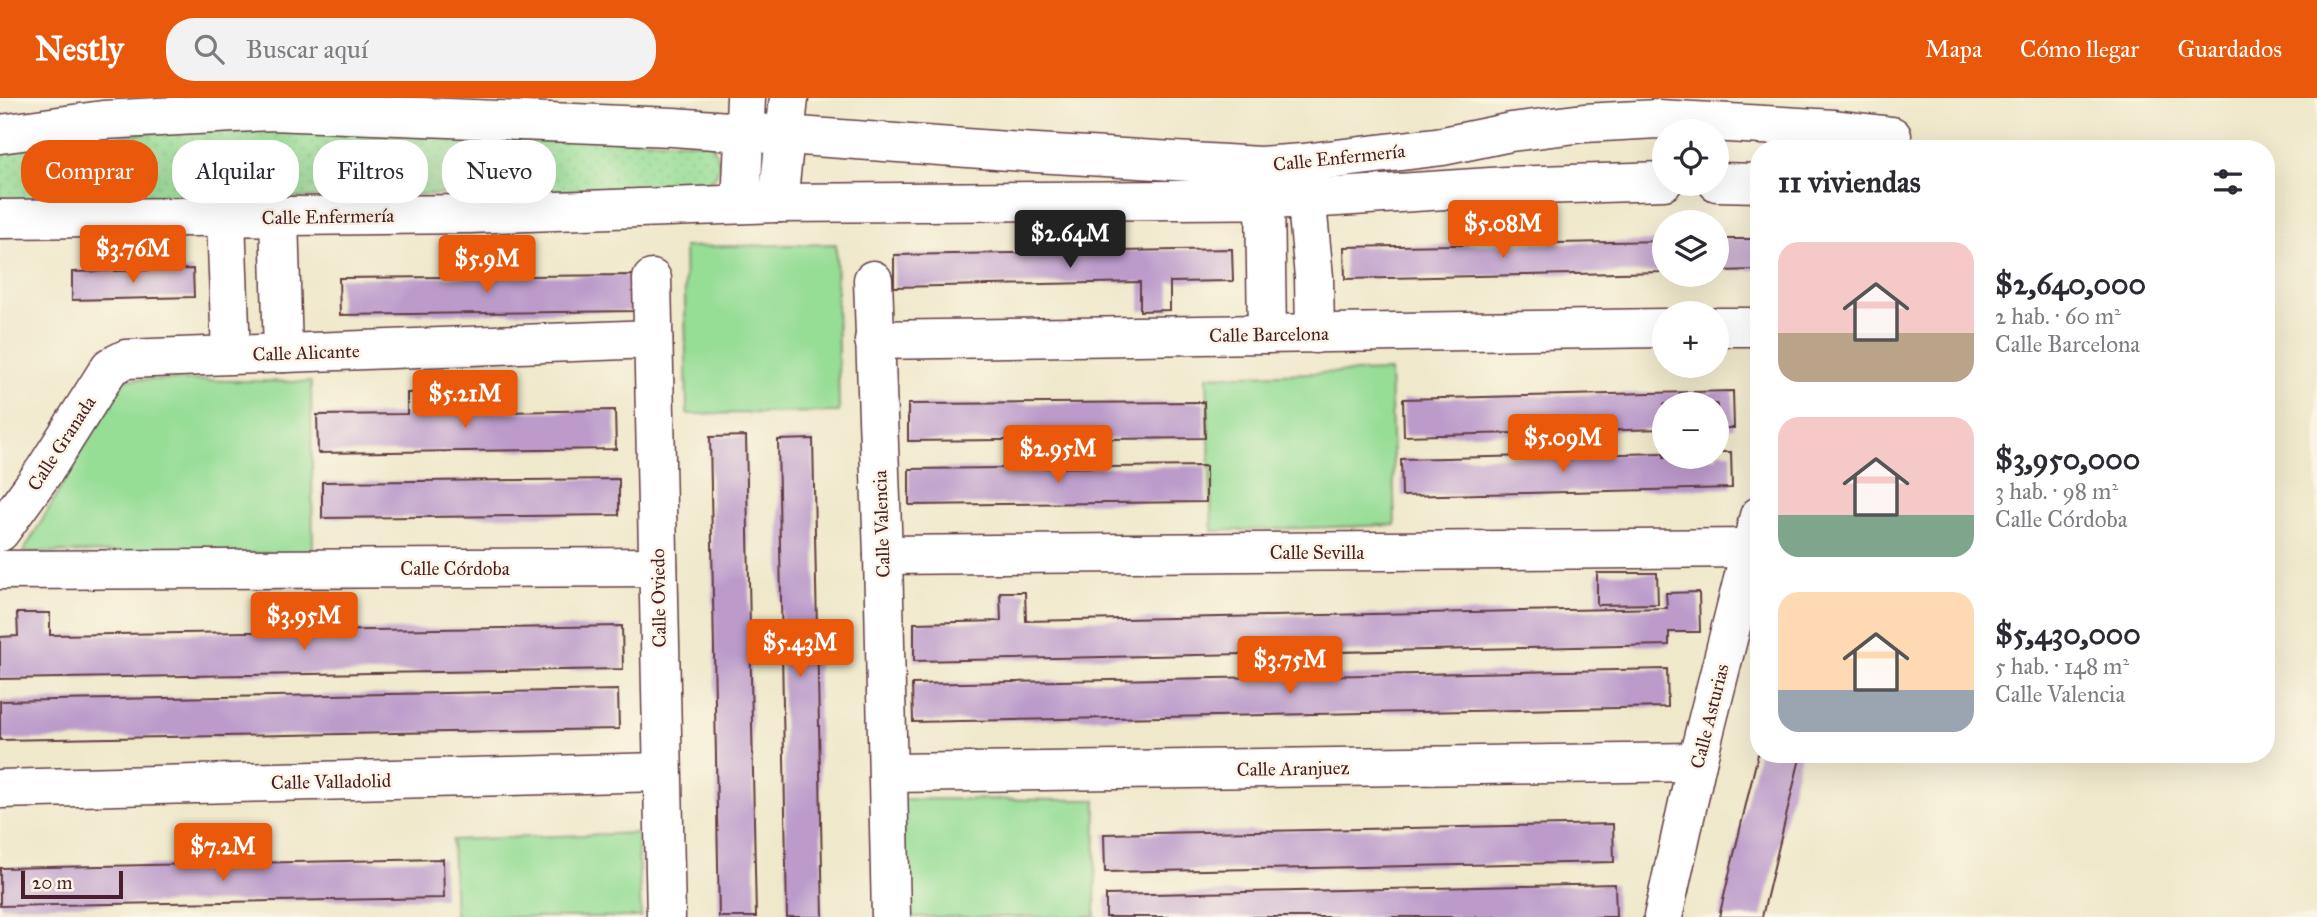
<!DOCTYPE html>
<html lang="es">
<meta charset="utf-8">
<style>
:root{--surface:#fff;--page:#f2f2f3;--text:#2b2b33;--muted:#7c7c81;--accent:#ea580c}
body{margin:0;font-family:"IM FELL Great Primer",serif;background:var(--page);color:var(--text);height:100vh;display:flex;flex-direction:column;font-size:26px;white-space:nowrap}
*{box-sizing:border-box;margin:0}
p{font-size:23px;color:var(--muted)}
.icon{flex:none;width:38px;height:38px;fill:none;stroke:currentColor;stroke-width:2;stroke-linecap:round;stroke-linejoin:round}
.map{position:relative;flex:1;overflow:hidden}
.side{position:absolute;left:1750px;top:42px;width:525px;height:623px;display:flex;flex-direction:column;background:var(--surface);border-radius:28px;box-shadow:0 7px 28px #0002}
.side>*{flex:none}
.top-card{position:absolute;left:21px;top:42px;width:665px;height:63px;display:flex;gap:14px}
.tools{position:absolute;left:1652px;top:21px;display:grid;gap:14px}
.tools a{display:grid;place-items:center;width:77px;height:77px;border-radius:50%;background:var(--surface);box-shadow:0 7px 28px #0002;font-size:35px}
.scale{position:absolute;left:21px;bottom:18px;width:102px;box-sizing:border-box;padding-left:7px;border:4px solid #4a1f2b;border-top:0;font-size:19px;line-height:24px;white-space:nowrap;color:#4a1f2b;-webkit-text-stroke:5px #fcf5e5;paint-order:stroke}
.price{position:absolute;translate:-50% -60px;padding:0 16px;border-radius:7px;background:var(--accent);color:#fff;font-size:23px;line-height:46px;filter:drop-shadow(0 2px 4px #0008)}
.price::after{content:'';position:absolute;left:50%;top:42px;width:21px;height:16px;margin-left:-10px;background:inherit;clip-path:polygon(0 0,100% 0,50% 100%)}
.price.active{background:#222;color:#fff}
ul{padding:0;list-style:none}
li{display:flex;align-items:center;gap:21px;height:175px;padding:0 28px}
li span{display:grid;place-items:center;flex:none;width:196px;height:140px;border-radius:21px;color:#555}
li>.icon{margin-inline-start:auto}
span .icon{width:84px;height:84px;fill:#fffc;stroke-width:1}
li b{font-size:30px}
h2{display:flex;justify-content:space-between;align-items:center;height:84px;padding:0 28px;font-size:30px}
.tag{padding:0 24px;border-radius:28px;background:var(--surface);box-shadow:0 7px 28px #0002;font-size:24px;line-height:63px}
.tag.active{background:var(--accent);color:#fff}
header{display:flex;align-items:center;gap:42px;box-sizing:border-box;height:98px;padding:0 35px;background:var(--accent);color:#fff}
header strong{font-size:33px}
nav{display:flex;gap:38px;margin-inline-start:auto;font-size:24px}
.search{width:490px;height:63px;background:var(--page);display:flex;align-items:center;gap:18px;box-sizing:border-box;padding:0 24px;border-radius:28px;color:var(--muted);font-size:26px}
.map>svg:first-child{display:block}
</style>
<header>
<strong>Nestly</strong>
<div class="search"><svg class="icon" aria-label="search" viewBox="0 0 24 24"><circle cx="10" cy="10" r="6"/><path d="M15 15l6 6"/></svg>Buscar aquí</div>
<nav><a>Mapa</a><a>Cómo llegar</a><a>Guardados</a></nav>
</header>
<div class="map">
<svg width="2317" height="819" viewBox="0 0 2317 819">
<defs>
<pattern id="grass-dots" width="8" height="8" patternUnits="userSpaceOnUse" patternTransform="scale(1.75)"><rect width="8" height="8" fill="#96dd96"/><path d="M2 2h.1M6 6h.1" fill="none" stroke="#83bd81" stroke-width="1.8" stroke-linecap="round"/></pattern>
</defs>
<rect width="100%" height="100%" fill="#fcf5e5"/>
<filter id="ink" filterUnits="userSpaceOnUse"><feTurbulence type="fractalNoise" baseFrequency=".0143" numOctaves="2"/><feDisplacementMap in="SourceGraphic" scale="14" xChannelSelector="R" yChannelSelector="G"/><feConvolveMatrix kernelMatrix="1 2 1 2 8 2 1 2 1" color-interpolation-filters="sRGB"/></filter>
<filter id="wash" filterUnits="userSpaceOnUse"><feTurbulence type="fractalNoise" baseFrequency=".00686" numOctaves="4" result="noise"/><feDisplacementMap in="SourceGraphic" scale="28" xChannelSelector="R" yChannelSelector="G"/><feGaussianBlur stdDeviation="1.57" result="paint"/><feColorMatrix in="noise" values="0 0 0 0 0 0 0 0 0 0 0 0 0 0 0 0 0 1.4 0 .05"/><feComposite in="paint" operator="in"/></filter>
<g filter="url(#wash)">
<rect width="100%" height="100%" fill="#efe8cb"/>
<!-- grass -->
<path fill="url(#grass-dots)" stroke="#707e60" stroke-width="2" d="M249 23 710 45C724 62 722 79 702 89L258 101 0 111V52Z"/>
<!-- park -->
<g fill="#96dd96" stroke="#707e60" stroke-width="2">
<path d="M836 146 839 314 687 316 684 149Z"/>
<path d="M1390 273 1395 427 1212 433 1207 278Z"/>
<path d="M116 281 311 284 313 456 23 454C58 397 89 342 116 281Z"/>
<path d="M902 701 1096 702 1095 819H902Z"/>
<path d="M637 735 641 819H455L452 742Z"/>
</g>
<g id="blocks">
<!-- building -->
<g fill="#bc9bcb">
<path d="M1717 141H1759V172L1717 173Z"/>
<path d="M1664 143V174L1345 181 1344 149Z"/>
<path d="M1232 151 1233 183 1170 184V212L1140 213V184L894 189V157Z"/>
<path d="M193 171 194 199 72 202V174Z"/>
<path d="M636 177 637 213 340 217 339 180Z"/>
<path d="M1733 293 1734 330H1717V306H1664V331L1404 338 1403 301Z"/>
<path d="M438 294V315L615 312 616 351 318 355 317 317 407 316V295Z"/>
<path d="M1204 304 1205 340 908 343V306Z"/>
<path d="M746 338 756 819H719L710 339Z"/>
<path d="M813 341 823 819H787L778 342Z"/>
<path d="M1717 354H1731L1732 390 1402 398 1401 361 1664 355V359H1717Z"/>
<path d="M1206 368V404L909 407V371Z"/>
<path d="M619 381V417L322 420V384Z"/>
<path d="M1597 475H1657L1658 506 1597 507Z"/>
<path d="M1000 494H1025L1026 523 1667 510 1666 495 1699 494 1700 534H1669V547L914 563V525L1001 523Z"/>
<path d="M17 515H50V537L622 528 623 571 0 581V539L18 538Z"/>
<path d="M1667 571 1668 609 913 624 912 586Z"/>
<path d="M618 592 619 631 0 642V603Z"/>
<path d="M1758 656H1801L1762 819H1719Z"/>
<path d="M1613 726 1614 764 1105 774 1104 736Z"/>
<path d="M443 761 444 800 0 808V770Z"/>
<path d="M1615 786 1616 819H1106V797Z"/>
</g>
</g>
</g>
<g filter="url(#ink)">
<use href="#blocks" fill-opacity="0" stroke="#633d43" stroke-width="2"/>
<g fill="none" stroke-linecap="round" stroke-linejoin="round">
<!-- minor casing -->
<g stroke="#633d43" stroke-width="41">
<g id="minor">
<path d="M0 36 103 22 271 13 673 29 1036 55 1260 68 1303 65 1443 48 1511 34 1584 25 1658 21 1834 31 1892 38"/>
<path d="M1304 75 1314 179 1315 236"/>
<path d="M1261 77 1265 100 1267 236"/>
<path d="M1717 84 1759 85"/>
<path d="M778 105 789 0"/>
<path d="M741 106 746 0"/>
<path d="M279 119 283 255"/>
<path d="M226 120 231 256"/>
<path d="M0 121 469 116 778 105 1307 101 1506 88 1664 83"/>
<path d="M652 181 666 819"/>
<path d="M873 182 883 457 891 819"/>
<path d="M1717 229H1759"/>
<path d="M874 242 1664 230"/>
<path d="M0 434 45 372 110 269 126 261 653 241"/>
<path d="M883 457 1751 450"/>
<path d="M0 472 658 469"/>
<path d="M889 675 1697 664"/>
<path d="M0 691 661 674"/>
<path d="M1663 819 1697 664 1759 418"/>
</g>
</g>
<!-- minor -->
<use href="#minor" stroke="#fff" stroke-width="38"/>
</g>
</g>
<g text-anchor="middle" stroke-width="5" stroke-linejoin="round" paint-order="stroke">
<!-- street labels -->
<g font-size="19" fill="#4a1f2b" stroke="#fcf5e5">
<text transform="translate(1339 59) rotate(-6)" y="7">Calle Enfermería</text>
<text transform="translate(328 118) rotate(-1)" y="7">Calle Enfermería</text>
<text transform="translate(1269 236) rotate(-1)" y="7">Calle Barcelona</text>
<text transform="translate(306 254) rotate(-2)" y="7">Calle Alicante</text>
<text transform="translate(61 345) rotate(-57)" y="7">Calle Granada</text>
<text transform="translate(881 426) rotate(-92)" y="7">Calle Valencia</text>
<text x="1317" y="461">Calle Sevilla</text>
<text x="455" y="477">Calle Córdoba</text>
<text transform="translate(658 500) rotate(-91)" y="7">Calle Oviedo</text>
<text transform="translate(1709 618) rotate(-76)" y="7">Calle Asturias</text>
<text transform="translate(1293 670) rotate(-1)" y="7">Calle Aranjuez</text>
<text transform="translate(331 683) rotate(-1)" y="7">Calle Valladolid</text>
</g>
</g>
</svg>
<div class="tools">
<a><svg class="icon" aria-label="locate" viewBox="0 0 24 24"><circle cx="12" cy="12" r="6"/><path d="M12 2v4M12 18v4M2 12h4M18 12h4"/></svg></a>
<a><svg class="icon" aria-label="layers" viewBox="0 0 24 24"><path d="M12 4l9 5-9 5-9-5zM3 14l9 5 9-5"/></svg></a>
<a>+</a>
<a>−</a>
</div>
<div class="scale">20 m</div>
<b class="price" style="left:1503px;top:162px">$5.08M</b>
<b class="price active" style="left:1070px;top:172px">$2.64M</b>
<b class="price" style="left:133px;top:187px">$3.76M</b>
<b class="price" style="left:487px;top:197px">$5.9M</b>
<b class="price" style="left:465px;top:332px">$5.21M</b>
<b class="price" style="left:1563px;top:376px">$5.09M</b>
<b class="price" style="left:1058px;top:387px">$2.95M</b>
<b class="price" style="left:304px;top:554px">$3.95M</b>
<b class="price" style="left:800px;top:581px">$5.43M</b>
<b class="price" style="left:1290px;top:598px">$3.75M</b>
<b class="price" style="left:223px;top:785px">$7.2M</b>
<div class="top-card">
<a class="tag active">Comprar</a>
<a class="tag">Alquilar</a>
<a class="tag">Filtros</a>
<a class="tag">Nuevo</a>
</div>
<section class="side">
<h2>11 viviendas<svg class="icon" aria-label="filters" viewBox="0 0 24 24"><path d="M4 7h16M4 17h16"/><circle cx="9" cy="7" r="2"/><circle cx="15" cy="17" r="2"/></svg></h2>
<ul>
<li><span style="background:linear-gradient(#f6c9c9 65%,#b9a48a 0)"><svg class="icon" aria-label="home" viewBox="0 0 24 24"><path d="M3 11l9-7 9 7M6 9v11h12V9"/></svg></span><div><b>$2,640,000</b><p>2 hab. · 60 m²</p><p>Calle Barcelona</p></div></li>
<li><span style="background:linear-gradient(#f6c9c9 70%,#7fa58c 0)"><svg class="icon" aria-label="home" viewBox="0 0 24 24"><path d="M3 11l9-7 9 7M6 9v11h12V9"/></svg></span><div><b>$3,950,000</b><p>3 hab. · 98 m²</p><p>Calle Córdoba</p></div></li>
<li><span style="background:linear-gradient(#ffd9b3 70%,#9aa5b1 0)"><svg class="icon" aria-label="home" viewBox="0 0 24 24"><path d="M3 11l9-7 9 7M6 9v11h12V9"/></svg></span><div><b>$5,430,000</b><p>5 hab. · 148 m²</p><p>Calle Valencia</p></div></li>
</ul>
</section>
</div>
